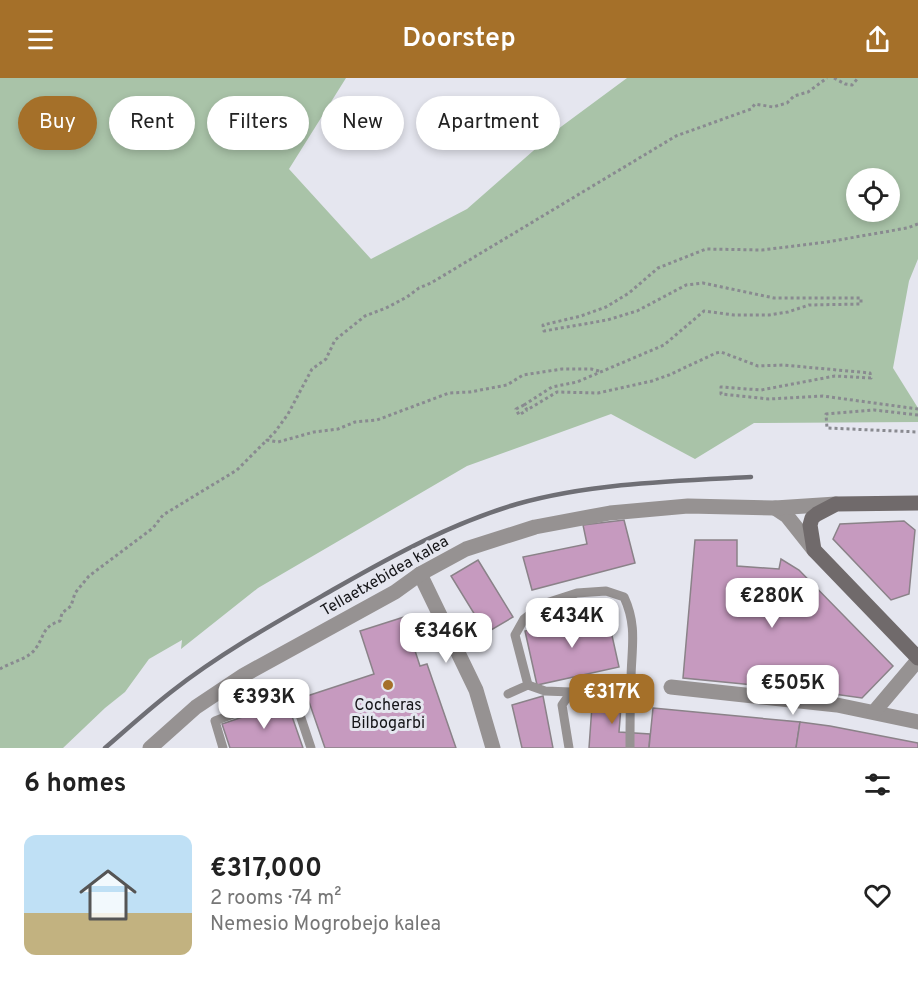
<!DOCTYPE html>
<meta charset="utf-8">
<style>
:root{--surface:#fff;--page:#f2f2f2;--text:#222;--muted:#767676;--line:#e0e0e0;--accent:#a57029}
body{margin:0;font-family:Overpass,sans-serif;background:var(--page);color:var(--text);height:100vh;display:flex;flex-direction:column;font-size:22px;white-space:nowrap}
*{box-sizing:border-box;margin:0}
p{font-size:20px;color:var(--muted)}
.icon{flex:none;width:33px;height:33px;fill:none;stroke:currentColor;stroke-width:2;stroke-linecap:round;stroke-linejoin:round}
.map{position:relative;height:670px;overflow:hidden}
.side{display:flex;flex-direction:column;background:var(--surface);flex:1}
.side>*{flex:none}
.hud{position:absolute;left:18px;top:18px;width:600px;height:54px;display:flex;gap:12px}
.buttons{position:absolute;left:846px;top:90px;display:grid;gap:12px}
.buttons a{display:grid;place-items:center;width:54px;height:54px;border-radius:50%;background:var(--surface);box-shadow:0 3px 9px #0003;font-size:30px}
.price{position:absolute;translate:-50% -51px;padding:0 14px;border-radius:12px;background:#fff;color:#222;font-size:20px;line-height:39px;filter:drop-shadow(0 2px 3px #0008)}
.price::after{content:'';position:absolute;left:50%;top:36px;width:18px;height:14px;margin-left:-9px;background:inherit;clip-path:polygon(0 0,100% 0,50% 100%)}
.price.on{background:var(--accent);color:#fff}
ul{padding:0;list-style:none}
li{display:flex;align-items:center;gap:18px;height:150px;padding:0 24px}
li+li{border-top:2px solid var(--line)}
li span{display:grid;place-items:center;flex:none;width:168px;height:120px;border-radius:12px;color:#555}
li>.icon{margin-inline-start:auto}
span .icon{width:72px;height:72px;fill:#fffc;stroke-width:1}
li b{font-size:26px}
h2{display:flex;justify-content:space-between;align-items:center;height:72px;padding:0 24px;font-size:26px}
.tag{padding:0 21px;border-radius:27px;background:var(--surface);box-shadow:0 3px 9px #0003;font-size:21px;line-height:54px}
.tag.on{background:var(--accent);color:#fff}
header{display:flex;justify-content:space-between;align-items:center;height:78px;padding:0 24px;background:var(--accent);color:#fff;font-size:27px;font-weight:600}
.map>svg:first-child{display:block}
</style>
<header><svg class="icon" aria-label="menu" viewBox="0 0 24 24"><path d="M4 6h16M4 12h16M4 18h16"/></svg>Doorstep<svg class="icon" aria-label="share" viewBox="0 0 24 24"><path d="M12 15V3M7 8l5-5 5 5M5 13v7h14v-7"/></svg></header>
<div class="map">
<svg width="918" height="670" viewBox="0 0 918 670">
<rect width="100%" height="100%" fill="#e5e6ef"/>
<!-- green -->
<path fill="#a9c3a8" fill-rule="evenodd" d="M0 0H346L289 91 371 181 467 131 558 51 627 0H918V181L909 203 893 290 918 330V344L754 345 695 381 611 336 467 388 258 510 181 571 182 562 149 581 125 614 105 630 63 670H0ZM856 100H890V134H856Z"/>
<!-- building -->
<g fill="#c69abf" stroke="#8a8288" stroke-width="1.5">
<path d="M624 442 635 485 532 512 523 479 587 466 583 447Z"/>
<path d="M904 443 915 452 909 516 891 522 833 461 840 446Z"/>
<path d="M695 462H737V488L779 491 781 481 799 492 893 588 862 620 805 612 683 600Z"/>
<path d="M478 482 513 539 486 555 451 498Z"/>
<path d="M607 535 619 589 537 607 525 553Z"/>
<path d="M404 539 420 588 427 586 456 670H325L307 618 374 596 360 553Z"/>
<path d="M593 614 622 616 619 654 650 656 649 670H589Z"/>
<path d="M543 618 553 670H522L512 627Z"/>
<path d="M287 624 303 670H230L222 646Z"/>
<path d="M653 630 800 644 796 670H649Z"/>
<path d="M800 644 830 648 918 665V670H796Z"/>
</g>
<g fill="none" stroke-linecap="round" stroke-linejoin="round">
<!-- path -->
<g stroke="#898a90" stroke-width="3" stroke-dasharray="3 3" stroke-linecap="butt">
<path d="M834 0 845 6 852 7 858 0"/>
<path d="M918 146 907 150 827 164 762 172 706 171 658 190 629 215 606 229 581 238 543 247 544 253 607 242 637 233 686 207 703 205 774 220H861V226L809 227 788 234 769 237H734L704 233 664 267 577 304 552 309 524 327 527 332 557 314 598 315 652 303 669 297 716 275 721 274 758 288 783 287 870 295 871 300 835 298 761 312 721 309V316L769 321 823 318 918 331"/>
<path d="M599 293 591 291H562L523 297 507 307 470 314 449 315 377 342 355 344 338 351 314 354 278 364 267 362 275 354 288 336 312 291 326 281 335 262 365 238 386 230 407 219 419 210 431 205 676 58 751 31 755 26 773 29 787 25 794 18 808 14 827 0"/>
<path d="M524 327 516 331 519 337 527 332"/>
<path d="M918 337 874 332 826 336 827 350 918 354"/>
<path d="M0 591C11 584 29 581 36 570 45 557 42 549 60 543L62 535 71 528 75 515 89 498 153 450 163 437 237 392 267 362"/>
</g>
<!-- lane -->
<g stroke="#969292" stroke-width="9">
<path d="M528 607 545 613 571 614"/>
<path d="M508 616 528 607 515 557 524 541 543 526 577 515 606 513 624 519C638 549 631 572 631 603 630 625 630 648 630 670"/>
<path d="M223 670 215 643 292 613 311 670"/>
<path d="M569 670 562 627 571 614 631 600"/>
</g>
<!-- street -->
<g stroke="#969292" stroke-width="15">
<path d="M775 430 787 438 814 472"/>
<path d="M420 496 476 612 493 670"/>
<path d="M671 609 837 627 918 644"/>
<path d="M874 634 918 582"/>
<path d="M150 670 196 629 244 597 395 514 420 496 466 471 535 449 610 435 688 428 775 430 836 426"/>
</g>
<!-- secondary -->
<path stroke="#706a6b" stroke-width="15" d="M918 425 836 426 817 436 812 440 810 447 814 472 918 580"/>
<!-- rail -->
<path stroke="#6f6f75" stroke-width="4.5" d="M105 670C127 651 148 632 171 614 222 574 280 542 336 510 394 477 452 445 517 426 592 405 673 403 751 399"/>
</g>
<!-- markers -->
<circle fill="#a57029" stroke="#e5e6ef" stroke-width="2" cx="388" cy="607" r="6"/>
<g text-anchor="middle" stroke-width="6" stroke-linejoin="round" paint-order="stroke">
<!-- street labels -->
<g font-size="16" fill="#141417" stroke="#e5e6ef">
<text transform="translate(384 497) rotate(-30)" y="6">Tellaetxebidea kalea</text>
</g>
<!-- poi labels -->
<g font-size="16" fill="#141417" stroke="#e5e6ef">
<text x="388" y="632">Cocheras<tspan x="388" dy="18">Bilbogarbi</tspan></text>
</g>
</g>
</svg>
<div class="buttons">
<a><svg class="icon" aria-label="locate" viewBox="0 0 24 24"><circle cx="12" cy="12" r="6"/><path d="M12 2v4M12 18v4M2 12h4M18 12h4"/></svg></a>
</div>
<b class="price" style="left:772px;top:551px">€280K</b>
<b class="price" style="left:572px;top:571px">€434K</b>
<b class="price" style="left:446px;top:586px">€346K</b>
<b class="price" style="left:793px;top:638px">€505K</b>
<b class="price on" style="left:612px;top:647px">€317K</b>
<b class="price" style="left:264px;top:652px">€393K</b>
<div class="hud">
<a class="tag on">Buy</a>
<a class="tag">Rent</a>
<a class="tag">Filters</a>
<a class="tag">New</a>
<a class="tag">Apartment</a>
</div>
</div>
<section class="side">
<h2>6 homes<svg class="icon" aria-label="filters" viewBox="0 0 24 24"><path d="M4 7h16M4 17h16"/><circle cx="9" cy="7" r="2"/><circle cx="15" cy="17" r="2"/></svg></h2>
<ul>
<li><span style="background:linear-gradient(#bfe0f5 65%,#c2b280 0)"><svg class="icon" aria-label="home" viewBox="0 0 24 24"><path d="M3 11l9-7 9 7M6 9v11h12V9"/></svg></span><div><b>€317,000</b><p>2 rooms · 74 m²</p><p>Nemesio Mogrobejo kalea</p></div><svg class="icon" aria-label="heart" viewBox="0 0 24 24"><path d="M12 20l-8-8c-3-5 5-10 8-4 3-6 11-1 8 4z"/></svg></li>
</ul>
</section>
